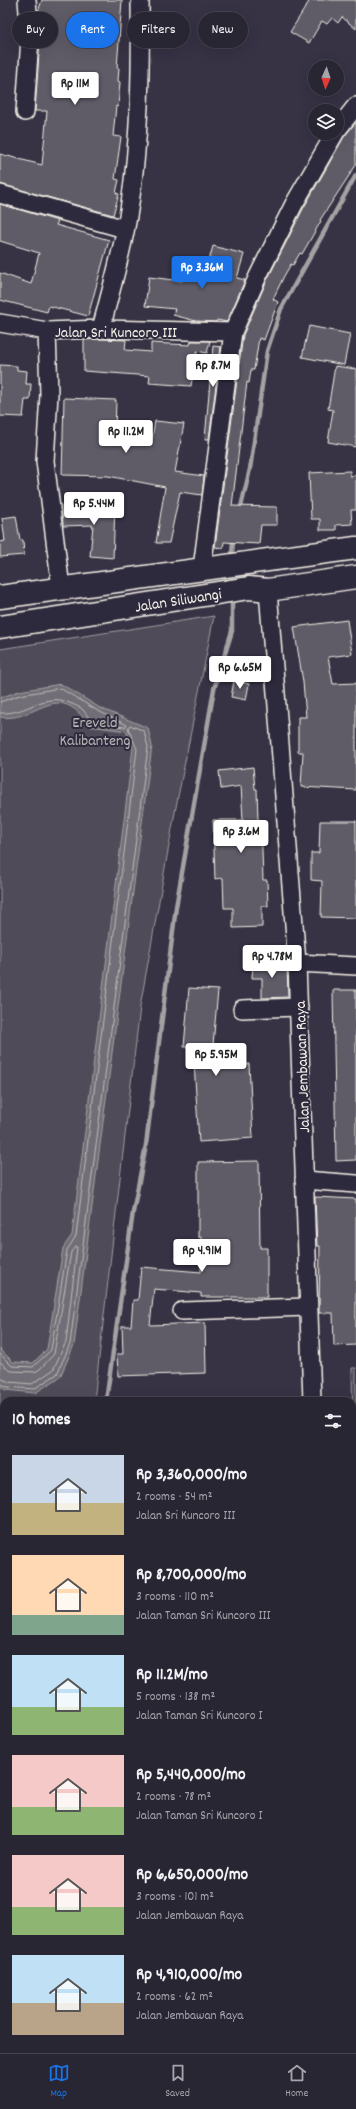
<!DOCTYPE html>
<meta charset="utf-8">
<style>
:root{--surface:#292633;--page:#312e3b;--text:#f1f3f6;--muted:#a5a5ac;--line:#45434e;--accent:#1a73e8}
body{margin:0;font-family:Dekko,sans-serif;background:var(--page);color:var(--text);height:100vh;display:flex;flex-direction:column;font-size:15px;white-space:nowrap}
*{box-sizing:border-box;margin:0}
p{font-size:13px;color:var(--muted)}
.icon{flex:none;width:22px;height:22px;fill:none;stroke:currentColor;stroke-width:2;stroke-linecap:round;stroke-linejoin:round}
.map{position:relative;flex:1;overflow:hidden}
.sheet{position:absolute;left:0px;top:1397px;width:356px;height:656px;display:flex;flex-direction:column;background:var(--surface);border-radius:12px 12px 0 0;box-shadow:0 4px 16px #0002,0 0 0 1px var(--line)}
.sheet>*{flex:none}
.banner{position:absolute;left:12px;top:12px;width:332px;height:36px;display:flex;gap:8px}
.needle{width:26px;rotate:183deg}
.buttons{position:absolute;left:308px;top:60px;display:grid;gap:8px}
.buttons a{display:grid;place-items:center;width:36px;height:36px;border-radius:50%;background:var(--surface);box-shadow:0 4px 16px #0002,0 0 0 1px var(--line);font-size:20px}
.price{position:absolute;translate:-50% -34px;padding:0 9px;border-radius:4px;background:#fff;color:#222;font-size:13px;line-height:26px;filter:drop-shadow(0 1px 2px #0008)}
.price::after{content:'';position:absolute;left:50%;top:24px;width:12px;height:9px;margin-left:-6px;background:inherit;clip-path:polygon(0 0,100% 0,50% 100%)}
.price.on{background:var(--accent);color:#fff}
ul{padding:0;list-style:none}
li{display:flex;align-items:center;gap:12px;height:100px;padding:0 12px}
li span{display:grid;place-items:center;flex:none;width:112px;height:80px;border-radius:0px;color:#555}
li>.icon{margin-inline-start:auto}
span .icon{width:48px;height:48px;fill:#fffc;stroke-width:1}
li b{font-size:17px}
h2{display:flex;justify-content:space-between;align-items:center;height:48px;padding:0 12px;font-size:17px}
.chip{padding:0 14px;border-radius:18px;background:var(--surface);box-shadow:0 4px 16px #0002,0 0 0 1px var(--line);font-size:14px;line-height:36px}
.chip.on{background:var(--accent);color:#fff}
.menu{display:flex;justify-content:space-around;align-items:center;height:56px;border-top:1px solid var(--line);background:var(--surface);font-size:11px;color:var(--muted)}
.menu a{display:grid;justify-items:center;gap:2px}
.menu .on{color:var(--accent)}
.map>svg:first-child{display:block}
</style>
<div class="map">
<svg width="356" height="2053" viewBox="0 0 356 2053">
<rect width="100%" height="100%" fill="#373244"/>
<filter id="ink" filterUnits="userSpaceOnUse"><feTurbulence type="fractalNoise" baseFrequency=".025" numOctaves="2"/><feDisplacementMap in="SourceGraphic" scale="8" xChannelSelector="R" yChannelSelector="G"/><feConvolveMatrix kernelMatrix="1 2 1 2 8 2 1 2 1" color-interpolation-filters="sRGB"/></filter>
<g filter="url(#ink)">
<!-- green -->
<g fill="#504b59" stroke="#a29ea0">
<path d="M214 616 175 812 140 1007 94 1401H4V1432L0 1426V649Z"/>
<path d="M352 1368H356V1452H353Z"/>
</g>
<!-- water -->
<path fill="#726e77" stroke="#a6a2a4" d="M61 684 100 708 148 728 152 746 74 1345 60 1377 35 1393 5 1390 0 1386V1349L13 1362 33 1363 47 1349 63 1248 72 1235 133 748 126 731 90 726C55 677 38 723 0 717V698L19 691Z"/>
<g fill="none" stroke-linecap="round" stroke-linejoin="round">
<!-- shore -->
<g stroke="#c0bdbb" stroke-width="1">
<path d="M0 702 20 695 60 688 98 711 127 725 125 727 93 723C89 719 87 714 83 710 81 707 76 706 72 704 43 690 29 715 0 713"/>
<path d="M0 1354 12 1366 33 1367 51 1350 67 1250 76 1236 137 749 128 728 130 725 144 731 148 747 70 1344 57 1374 34 1389 7 1387 0 1383"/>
<path d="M0 1362 11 1371 35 1372 40 1369 54 1354 71 1252 75 1247H77L66 1342 53 1370 32 1384 9 1382 0 1378"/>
</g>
<!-- stream -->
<g stroke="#a6a2a4" stroke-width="4.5">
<path d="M240 511 250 469 267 351 281 309 356 175"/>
<path d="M232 558 233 538"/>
<path d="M106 1401 133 1212 146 1145 176 907 214 689 232 631V596"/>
<path d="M38 2053V2049"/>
</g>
</g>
<!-- building -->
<g fill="#5f5c67" stroke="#f4f1e8">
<path d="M42 0H122L117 68H119L118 81 120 82 118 107 116 106 113 136 121 137 115 179 119 180 116 193 119 194 113 215 0 184V154L42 165 47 111H35L40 39 38 12Z"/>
<path d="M310 0H356V29L342 17 338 23 332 18 327 24 322 21 309 43 290 32Z"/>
<path d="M356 122V165L320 220 321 221 302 254 300 253 293 265 291 264 284 276 273 299 278 302 264 340 259 338 254 370H251L249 383 247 382 232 506 277 507V525H261L259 544 224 542 223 548 215 547 243 335 267 280 303 209 344 137Z"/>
<path d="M0 204 58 221 56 225 109 240 88 316 49 306 47 312 0 300V273L31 284 39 253 0 241Z"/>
<path d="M213 246 244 254 237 278 245 280 227 322 217 320 216 322 196 321 173 315 175 309 145 306 149 277 182 281 184 274 204 279Z"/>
<path d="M309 326 350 334 344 365 302 357Z"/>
<path d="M101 339 126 340 125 350 151 352V343L190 345 191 341H210L207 353 197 351 191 386 149 383 150 376 84 371V340Z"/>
<path d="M213 346 221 347 209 439H205Z"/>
<path d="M0 365 17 366V370L27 371 26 384H31L30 400H25L23 417 0 416Z"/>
<path d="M335 366 356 369V447L328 442 333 410 328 409Z"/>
<path d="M64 398 116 400 115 433 152 439 155 421 184 424 175 472 204 476 202 495 180 492 169 543H156L165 487 108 476 62 475Z"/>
<path d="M350 471V476L356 475V510H351L352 524 336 525V530H320V519H311L309 473Z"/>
<path d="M62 505 115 507 113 558 90 556 93 525 63 526Z"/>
<path d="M16 516 20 540H23L24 555 0 557V542L5 541 2 518Z"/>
<path d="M347 620 352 654 328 657 333 684 356 683V790L301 787 303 752H298V717H306L303 682 294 627Z"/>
<path d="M234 681 249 684 246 700 231 697Z"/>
<path d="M253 767 255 789H257L258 820H261L263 880H267L268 906H262V927L233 928V908H224L223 878 215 879 213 820H243L241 786 221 789 219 771Z"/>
<path d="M320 821H356V918L321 917 322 881 311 880V853H319Z"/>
<path d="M253 963 287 964 288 997 262 998V978H252Z"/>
<path d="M189 988 218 990 211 1067 249 1064 253 1138 199 1142 193 1047H184Z"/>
<path d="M333 990H356V1160L336 1161Z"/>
<path d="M259 1161 260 1248H267V1297H201V1293L154 1289 150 1325 205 1323 206 1373 118 1376 117 1354H123L122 1326H131L133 1300H138L141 1267 201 1272V1237H198V1162Z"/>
<path d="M315 1197 356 1199V1345L334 1346 333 1313H319L320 1246H317Z"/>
</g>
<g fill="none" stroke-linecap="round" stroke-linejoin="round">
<!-- minor casing -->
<g stroke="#f4f1e8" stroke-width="20">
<g id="minor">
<path d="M25 112 30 38 27 0"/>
<path d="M337 130 356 106"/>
<path d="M0 194 125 229"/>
<path d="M0 323 47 331 101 329 233 332"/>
<path d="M101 329C111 289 123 250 129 210 140 141 141 70 140 0"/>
<path d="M47 331 49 394 45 461 61 588"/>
<path d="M202 568 233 332 258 276 294 204 335 133"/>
<path d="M268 590 297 963 312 1401"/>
<path d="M297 963 356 966"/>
<path d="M242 1009 299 1007"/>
<path d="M304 1180 356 1184"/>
<path d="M182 1311 308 1307"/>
<path d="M342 2049V2053"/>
</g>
</g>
<!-- trunk casing -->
<g stroke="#f4f1e8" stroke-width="25">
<g id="trunk">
<path d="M0 597 356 548"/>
<path d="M0 627 249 588 268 590 356 577"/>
</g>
</g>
<!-- minor -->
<use href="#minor" stroke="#2f2a3d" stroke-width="17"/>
<!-- trunk -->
<use href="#trunk" stroke="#2f2a3d" stroke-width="22"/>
</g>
</g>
<g text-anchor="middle" stroke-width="4" stroke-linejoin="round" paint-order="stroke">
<!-- street labels -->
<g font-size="16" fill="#f4f1e8" stroke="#2f2a3d">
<text x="116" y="337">Jalan Sri Kuncoro III</text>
<text transform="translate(178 599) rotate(-9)" y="6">Jalan Siliwangi</text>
<text transform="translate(301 1067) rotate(-92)" y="6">Jalan Jembawan Raya</text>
</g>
<!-- park labels -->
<g font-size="16" fill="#bbb7b6" stroke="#2f2a3d">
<text x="95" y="727">Ereveld<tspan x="95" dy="18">Kalibanteng</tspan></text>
</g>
</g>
</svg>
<div class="buttons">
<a><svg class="needle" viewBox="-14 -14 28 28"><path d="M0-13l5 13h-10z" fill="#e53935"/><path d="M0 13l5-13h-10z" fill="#a5a5ac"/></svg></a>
<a><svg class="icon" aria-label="layers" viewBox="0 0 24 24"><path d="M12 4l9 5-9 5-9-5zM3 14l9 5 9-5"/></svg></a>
</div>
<b class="price" style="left:75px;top:106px">Rp 11M</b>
<b class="price on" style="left:202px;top:290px">Rp 3.36M</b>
<b class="price" style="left:213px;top:388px">Rp 8.7M</b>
<b class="price" style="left:126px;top:454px">Rp 11.2M</b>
<b class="price" style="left:94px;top:526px">Rp 5.44M</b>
<b class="price" style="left:240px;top:690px">Rp 6.65M</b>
<b class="price" style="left:241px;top:854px">Rp 3.6M</b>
<b class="price" style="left:272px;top:979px">Rp 4.78M</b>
<b class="price" style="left:216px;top:1077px">Rp 5.95M</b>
<b class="price" style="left:202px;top:1273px">Rp 4.91M</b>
<div class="banner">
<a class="chip">Buy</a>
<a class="chip on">Rent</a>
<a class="chip">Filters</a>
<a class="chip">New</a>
</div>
<section class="sheet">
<h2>10 homes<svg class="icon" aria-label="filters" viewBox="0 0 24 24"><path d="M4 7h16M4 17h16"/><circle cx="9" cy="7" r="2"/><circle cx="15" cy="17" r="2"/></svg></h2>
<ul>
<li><span style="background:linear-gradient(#c9d6e8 60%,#c2b280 0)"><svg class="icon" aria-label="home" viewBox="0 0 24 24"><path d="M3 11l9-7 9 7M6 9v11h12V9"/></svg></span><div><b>Rp 3,360,000/mo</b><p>2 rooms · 54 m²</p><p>Jalan Sri Kuncoro III</p></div></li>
<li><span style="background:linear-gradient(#ffd9b3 75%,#7fa58c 0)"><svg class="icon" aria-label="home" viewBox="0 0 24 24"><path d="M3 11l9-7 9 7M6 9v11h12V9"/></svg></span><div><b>Rp 8,700,000/mo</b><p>3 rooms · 110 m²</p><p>Jalan Taman Sri Kuncoro III</p></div></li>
<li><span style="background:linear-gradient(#bfe0f5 65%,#8fb573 0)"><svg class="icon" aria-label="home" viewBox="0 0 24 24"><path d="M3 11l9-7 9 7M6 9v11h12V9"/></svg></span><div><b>Rp 11.2M/mo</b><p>5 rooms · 138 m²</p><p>Jalan Taman Sri Kuncoro I</p></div></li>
<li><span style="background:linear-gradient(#f6c9c9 65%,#8fb573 0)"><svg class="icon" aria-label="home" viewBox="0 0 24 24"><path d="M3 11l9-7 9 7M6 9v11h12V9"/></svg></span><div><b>Rp 5,440,000/mo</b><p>2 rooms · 78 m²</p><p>Jalan Taman Sri Kuncoro I</p></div></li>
<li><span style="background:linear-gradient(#f6c9c9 65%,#8fb573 0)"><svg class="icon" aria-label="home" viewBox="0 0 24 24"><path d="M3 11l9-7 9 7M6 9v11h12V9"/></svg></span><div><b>Rp 6,650,000/mo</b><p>3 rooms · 101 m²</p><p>Jalan Jembawan Raya</p></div></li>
<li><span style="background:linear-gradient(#bfe0f5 60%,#b9a48a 0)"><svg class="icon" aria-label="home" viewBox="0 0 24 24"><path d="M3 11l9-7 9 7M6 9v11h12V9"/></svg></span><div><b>Rp 4,910,000/mo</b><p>2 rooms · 62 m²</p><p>Jalan Jembawan Raya</p></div></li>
</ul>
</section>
</div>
<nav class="menu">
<a class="on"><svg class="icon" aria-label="map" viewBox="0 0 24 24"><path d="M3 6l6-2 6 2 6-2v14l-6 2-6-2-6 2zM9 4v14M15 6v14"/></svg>Map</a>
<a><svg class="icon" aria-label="saved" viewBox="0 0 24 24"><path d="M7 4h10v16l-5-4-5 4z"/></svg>Saved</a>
<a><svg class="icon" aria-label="home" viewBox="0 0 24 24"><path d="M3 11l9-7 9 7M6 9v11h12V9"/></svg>Home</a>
</nav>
